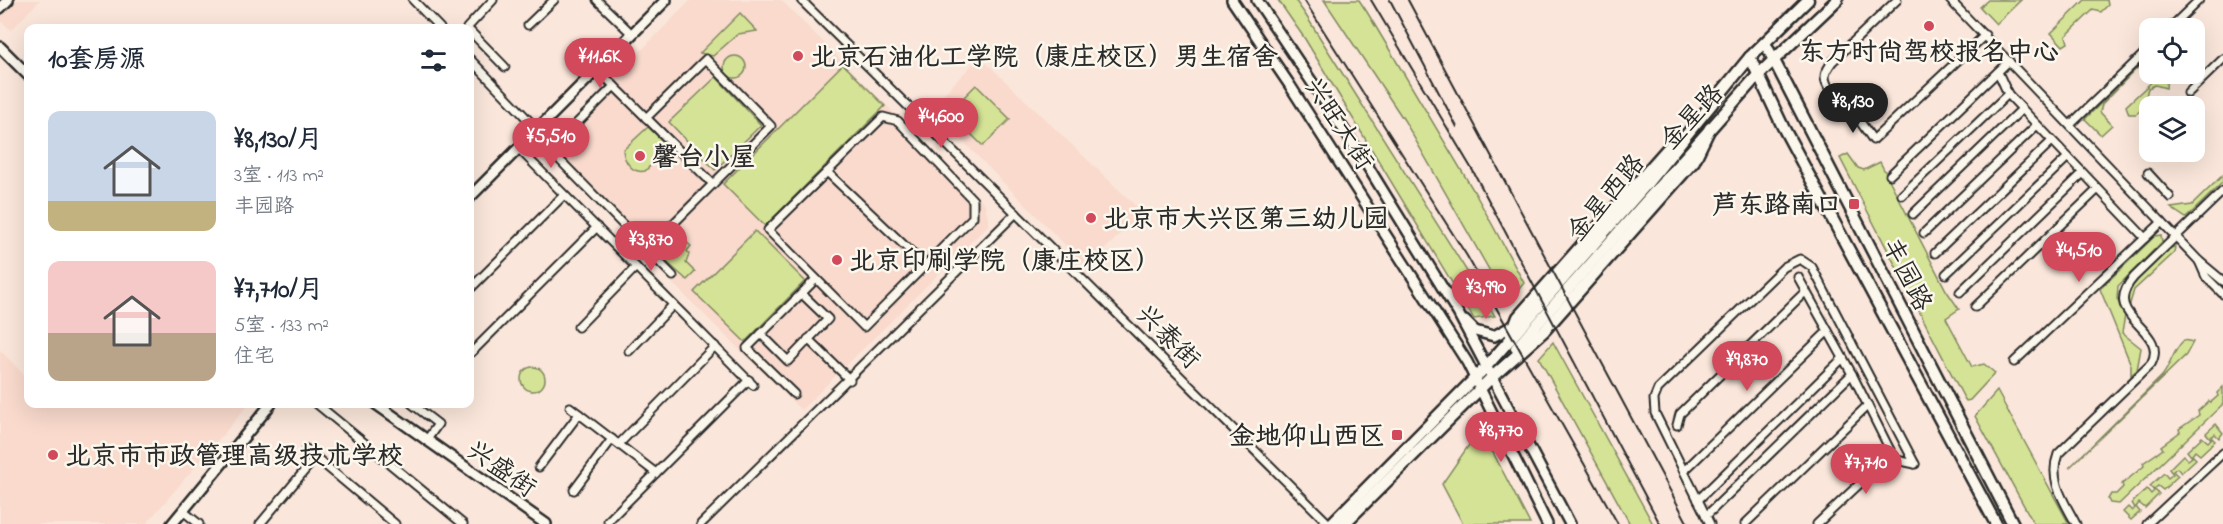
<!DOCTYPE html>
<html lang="zh">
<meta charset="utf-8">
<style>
:root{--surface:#fff;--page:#f6f6f7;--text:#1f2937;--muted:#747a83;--accent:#d1495b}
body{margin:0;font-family:"Indie Flower","LXGW WenKai TC",sans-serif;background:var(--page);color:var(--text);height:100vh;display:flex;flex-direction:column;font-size:22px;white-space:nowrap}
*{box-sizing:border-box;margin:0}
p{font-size:20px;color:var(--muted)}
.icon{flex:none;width:33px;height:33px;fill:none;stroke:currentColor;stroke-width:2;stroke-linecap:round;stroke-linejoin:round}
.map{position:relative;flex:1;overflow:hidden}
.details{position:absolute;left:24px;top:24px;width:450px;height:384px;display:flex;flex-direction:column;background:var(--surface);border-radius:12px;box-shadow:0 6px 24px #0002}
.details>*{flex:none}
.fabs{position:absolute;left:2139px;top:18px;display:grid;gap:12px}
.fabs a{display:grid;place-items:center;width:66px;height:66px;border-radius:12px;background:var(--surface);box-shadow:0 6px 24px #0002;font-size:30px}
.price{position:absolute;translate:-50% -51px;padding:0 14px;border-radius:21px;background:var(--accent);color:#fff;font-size:20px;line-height:39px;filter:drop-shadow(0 2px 3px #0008)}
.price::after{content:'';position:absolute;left:50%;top:36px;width:18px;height:14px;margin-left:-9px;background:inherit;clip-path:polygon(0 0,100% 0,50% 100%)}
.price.on{background:#222;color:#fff}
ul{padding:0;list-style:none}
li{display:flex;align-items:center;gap:18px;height:150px;padding:0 24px}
li span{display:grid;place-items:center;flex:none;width:168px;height:120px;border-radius:12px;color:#555}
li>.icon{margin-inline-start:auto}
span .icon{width:72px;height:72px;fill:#fffc;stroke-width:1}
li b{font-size:26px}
h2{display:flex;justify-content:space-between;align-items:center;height:72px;padding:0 24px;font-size:26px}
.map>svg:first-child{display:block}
</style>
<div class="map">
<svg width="2223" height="524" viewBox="0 0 2223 524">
<rect width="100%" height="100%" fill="#fae6da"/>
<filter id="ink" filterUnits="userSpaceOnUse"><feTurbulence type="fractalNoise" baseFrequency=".0167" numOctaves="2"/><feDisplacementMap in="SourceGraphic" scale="12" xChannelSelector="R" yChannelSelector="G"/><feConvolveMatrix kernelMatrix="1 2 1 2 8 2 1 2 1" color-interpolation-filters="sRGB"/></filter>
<g filter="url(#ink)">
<!-- built -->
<g fill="#f9dacd">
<path d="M0 0H40L11 30 0 20Z"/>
<path d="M691 0H781L985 204 989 224 801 410 641 252 545 148Z"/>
<path d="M980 57 1142 212 1087 267 930 108Z"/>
<path d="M0 350 28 379V404H249L146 524H0Z"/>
</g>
<!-- green -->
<g fill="#d5e396" stroke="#808760" stroke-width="1.5">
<path d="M1278 0H1295L1305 14 1495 316 1474 319 1305 39Z"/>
<path d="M1324 0H1359L1367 12 1475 193 1524 283 1508 303 1404 120Z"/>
<path d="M1988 0H2021L1996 24 1980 7Z"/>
<path d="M2085 0H2107L2108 5 2101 12 2093 10 2066 36 2068 43 2063 46 2051 33Z"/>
<path d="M740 13 757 31 738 34 713 56 700 53Z"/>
<circle cx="735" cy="67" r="11"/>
<path d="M2149 56 2102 104 2100 112 2112 125 2101 135 2085 119Z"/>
<path d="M843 64 885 106 765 226 723 184Z"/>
<path d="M2160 74H2167L2166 88 2155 85 2148 88 2143 108 2136 114H2129L2126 106Z"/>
<path d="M716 77 761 125 715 170 669 122Z"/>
<path d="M976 85 1010 119 983 146 949 112Z"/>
<path d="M648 127 669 147 645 171C632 174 624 161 623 150Z"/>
<path d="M1848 154 1858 168 1864 170 1880 162 1946 290 1959 309 1946 318 1972 367 1984 364 1995 373 1970 400 1966 401 1964 398 1840 158Z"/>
<path d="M2223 175V182L2186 218 2171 208 2192 205Z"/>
<path d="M755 231 805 281 745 342 694 292Z"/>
<path d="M2161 235 2162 242 2118 286 2117 299 2125 315 2122 333 2141 348 2137 370 2131 375V365L2100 289 2155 236Z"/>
<path d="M679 236 691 246 687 251 689 254 686 263 695 272 687 280 660 256Z"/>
<path d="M2175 247 2174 253 2134 290 2129 307 2127 292 2130 286 2170 248Z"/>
<path d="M2184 340 2193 342 2186 355 2069 468 2162 376C2172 364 2172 351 2184 340Z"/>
<path d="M1553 342 1653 524H1630L1539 358Z"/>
<circle cx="533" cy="379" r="12"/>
<path d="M2223 387V404L2119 504 2110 503 2108 499 2111 494H2116L2123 487 2122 484 2144 466 2143 463 2163 449 2161 446 2180 432 2179 429 2199 415 2198 411 2209 401 2211 402 2218 396 2217 393Z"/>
<path d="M1997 391 2069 524H2034L1975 416Z"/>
<path d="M2216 424 2223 433 2219 438 2215 434 2211 437 2215 441 2200 455 2195 451 2192 455 2196 459 2181 473 2177 468 2173 471 2178 476 2163 490 2158 486 2154 489 2159 494 2145 508 2139 503 2136 507 2140 512 2131 520 2123 512 2128 507 2132 511 2135 508 2132 503 2147 489 2151 494 2154 491 2150 486 2164 473 2168 478 2173 474 2169 469 2183 455 2188 460 2192 457 2187 451 2202 437 2208 442 2211 439 2206 433Z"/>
<path d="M1473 439 1487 441 1530 524H1463L1442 484Z"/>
</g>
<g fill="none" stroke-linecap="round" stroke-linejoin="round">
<!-- street casing -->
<g stroke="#2b2b2b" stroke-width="11">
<g id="street">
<path d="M413 0 440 28"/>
<path d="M597 0 632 34"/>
<path d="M801 0 1329 524"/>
<path d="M1897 0 1832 62C1825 72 1822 77 1829 88L1838 90 1873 140 1985 35"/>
<path d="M1950 0 2199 261 2223 281"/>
<path d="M528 25 554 0"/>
<path d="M467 28 493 0"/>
<path d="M2170 28 2199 0"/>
<path d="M470 31 505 67"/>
<path d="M470 59 537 129"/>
<path d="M597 69 713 184"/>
<path d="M1998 72 2008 94 2145 238"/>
<path d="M614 86 550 150 673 276"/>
<path d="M2188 93 2223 59"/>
<path d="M883 117 898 121 973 200V217L864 327 768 230Z"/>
<path d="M646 118 706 59 771 126 646 251"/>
<path d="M2070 125 2150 48"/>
<path d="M518 148 753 385"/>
<path d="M827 172 925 265"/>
<path d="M2148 173 2170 197"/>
<path d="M1890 175 2009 61"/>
<path d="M1902 195 2008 94"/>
<path d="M1913 214 2022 109"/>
<path d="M1924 233 2037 125"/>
<path d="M1935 253 2052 141"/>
<path d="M2199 261 2206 277 2223 294"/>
<path d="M1946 274 2068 157"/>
<path d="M1798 277 1852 374 1894 458"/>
<path d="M470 289 564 195"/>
<path d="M1960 292 2083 173"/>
<path d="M1975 307 2098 189"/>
<path d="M578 327 636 267"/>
<path d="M761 334 788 361 828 319 802 294"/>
<path d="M808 339 850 380"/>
<path d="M629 351 673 305"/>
<path d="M472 352 597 227"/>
<path d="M2014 362 2162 222"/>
<path d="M794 394 747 348 816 279"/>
<path d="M317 404 463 524"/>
<path d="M412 404 438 424 426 441"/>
<path d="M570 407 656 473"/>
<path d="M1677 425 1680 414 1806 291"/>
<path d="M619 444 715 346"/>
<path d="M306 449 395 524"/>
<path d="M539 467 579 414"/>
<path d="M1684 471 1828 331"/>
<path d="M574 490 612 439"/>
<path d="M1698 500 1843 358"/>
<path d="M183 511 199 524"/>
<path d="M1706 516 1852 374"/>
<path d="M608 521 749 380"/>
<path d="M260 524 316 457"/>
<path d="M701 524 1016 213"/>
<path d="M1710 524 1655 413 1654 399 1658 389 1784 267 1800 259 1812 267 1915 464"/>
<path d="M1745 524 1868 405"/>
<path d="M1817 524 1887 458 1915 464"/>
<path d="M2076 524C2064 501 2048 480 2058 454L2151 364C2171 328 2097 318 2134 277L2223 191"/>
<path d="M2147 524 2223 453"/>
</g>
</g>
<!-- secondary casing -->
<g stroke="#2b2b2b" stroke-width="14">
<g id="secondary">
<path d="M1232 0 1289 84 1467 362 1547 524"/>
<path d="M1257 0 1362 157 1458 313 1570 524"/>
<path d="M0 8 8 0"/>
<path d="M0 47 28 75"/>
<path d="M470 197 666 0"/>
<path d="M1465 321 1475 331 1494 336 1518 323"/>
<path d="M376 404 546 524"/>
<path d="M172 524 271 404"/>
</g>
</g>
<!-- primary casing -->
<g stroke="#2b2b2b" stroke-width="15">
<g id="primary">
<path d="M1765 43 2013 524"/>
<path d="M1750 57 1783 127 1996 524"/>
<path d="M1511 335 1518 317 1676 139"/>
<path d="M1516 348 1757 76 1837 0"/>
<path d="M1331 524 1485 368 1645 186 1750 57 1808 0"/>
<path d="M1344 524 1491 378 1544 331 1694 161 1710 128"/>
</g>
</g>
<!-- street -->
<use href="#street" stroke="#fbf7ec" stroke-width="7"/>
<!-- secondary -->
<use href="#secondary" stroke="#fbf7ec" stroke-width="9"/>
<!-- primary -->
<use href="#primary" stroke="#fbf7ec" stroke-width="10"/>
<!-- rail -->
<g stroke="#2b2b2b" stroke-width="2">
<path d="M1304 0 1467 256 1618 524"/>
<path d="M1371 0 1473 171 1660 524"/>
<path d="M1390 0 1457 127"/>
<path d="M1408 0 1688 524"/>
</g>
</g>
</g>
<!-- markers -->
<g fill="#d1495b" stroke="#fbf7ec" stroke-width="2">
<circle cx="1929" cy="26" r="6"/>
<circle cx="798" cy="56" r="6"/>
<circle cx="640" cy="156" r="6"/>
<rect x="1848" y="198" width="12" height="12" rx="3"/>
<circle cx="1091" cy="218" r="6"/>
<circle cx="837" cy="260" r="6"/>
<rect x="1391" y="429" width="12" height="12" rx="3"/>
<circle cx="53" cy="455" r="6"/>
</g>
<g text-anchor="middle" stroke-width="5" stroke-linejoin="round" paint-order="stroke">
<!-- poi labels -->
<g font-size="26" font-weight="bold" fill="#2b2b2b" stroke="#fbf7ec" text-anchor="start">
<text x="1929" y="60" text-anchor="middle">东方时尚驾校报名中心</text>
<text x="810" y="65">北京石油化工学院（康庄校区）男生宿舍</text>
<text x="652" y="165">馨台小屋</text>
<text x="1842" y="213" text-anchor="end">芦东路南口</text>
<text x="1103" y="227">北京市大兴区第三幼儿园</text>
<text x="849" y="269">北京印刷学院（康庄校区）</text>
<text x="1385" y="444" text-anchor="end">金地仰山西区</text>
<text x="65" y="464">北京市市政管理高级技术学校</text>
</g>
<!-- street labels -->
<g font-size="26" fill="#2b2b2b" stroke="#fbf7ec">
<text transform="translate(1691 116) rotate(-47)" y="9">金星路</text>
<text transform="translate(1340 123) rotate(57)" y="9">兴旺大街</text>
<text transform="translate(1605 197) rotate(-50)" y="9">金星西路</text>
<text transform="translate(1908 274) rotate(63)" y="9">丰园路</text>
<text transform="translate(1169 336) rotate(45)" y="9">兴泰街</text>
<text transform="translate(502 468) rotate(35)" y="9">兴盛街</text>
</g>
</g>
</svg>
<div class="fabs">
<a><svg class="icon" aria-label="locate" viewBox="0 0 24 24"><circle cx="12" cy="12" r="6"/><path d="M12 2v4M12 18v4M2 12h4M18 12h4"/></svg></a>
<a><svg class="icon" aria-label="layers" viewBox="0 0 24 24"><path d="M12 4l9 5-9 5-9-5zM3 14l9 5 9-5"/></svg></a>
</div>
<b class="price" style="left:600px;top:89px">¥11.6K</b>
<b class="price on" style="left:1853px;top:134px">¥8,130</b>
<b class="price" style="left:941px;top:149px">¥4,600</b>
<b class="price" style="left:551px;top:169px">¥5,510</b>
<b class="price" style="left:651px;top:272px">¥3,870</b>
<b class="price" style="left:2079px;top:283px">¥4,510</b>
<b class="price" style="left:1486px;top:320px">¥3,990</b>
<b class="price" style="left:1747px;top:392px">¥9,870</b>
<b class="price" style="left:1501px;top:463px">¥8,770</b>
<b class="price" style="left:1866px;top:495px">¥7,710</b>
<section class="details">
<h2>10套房源<svg class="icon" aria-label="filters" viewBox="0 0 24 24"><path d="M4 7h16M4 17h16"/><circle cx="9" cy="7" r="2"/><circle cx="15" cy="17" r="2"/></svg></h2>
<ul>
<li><span style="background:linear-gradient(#c9d6e8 75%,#c2b280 0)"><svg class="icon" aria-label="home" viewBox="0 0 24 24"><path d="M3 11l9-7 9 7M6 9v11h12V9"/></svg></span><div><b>¥8,130/月</b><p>3室 · 113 m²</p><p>丰园路</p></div></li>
<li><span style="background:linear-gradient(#f6c9c9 60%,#b9a48a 0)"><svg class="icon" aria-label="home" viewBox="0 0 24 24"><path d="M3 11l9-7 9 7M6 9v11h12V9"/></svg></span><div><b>¥7,710/月</b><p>5室 · 133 m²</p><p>住宅</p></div></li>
</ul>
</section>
</div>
